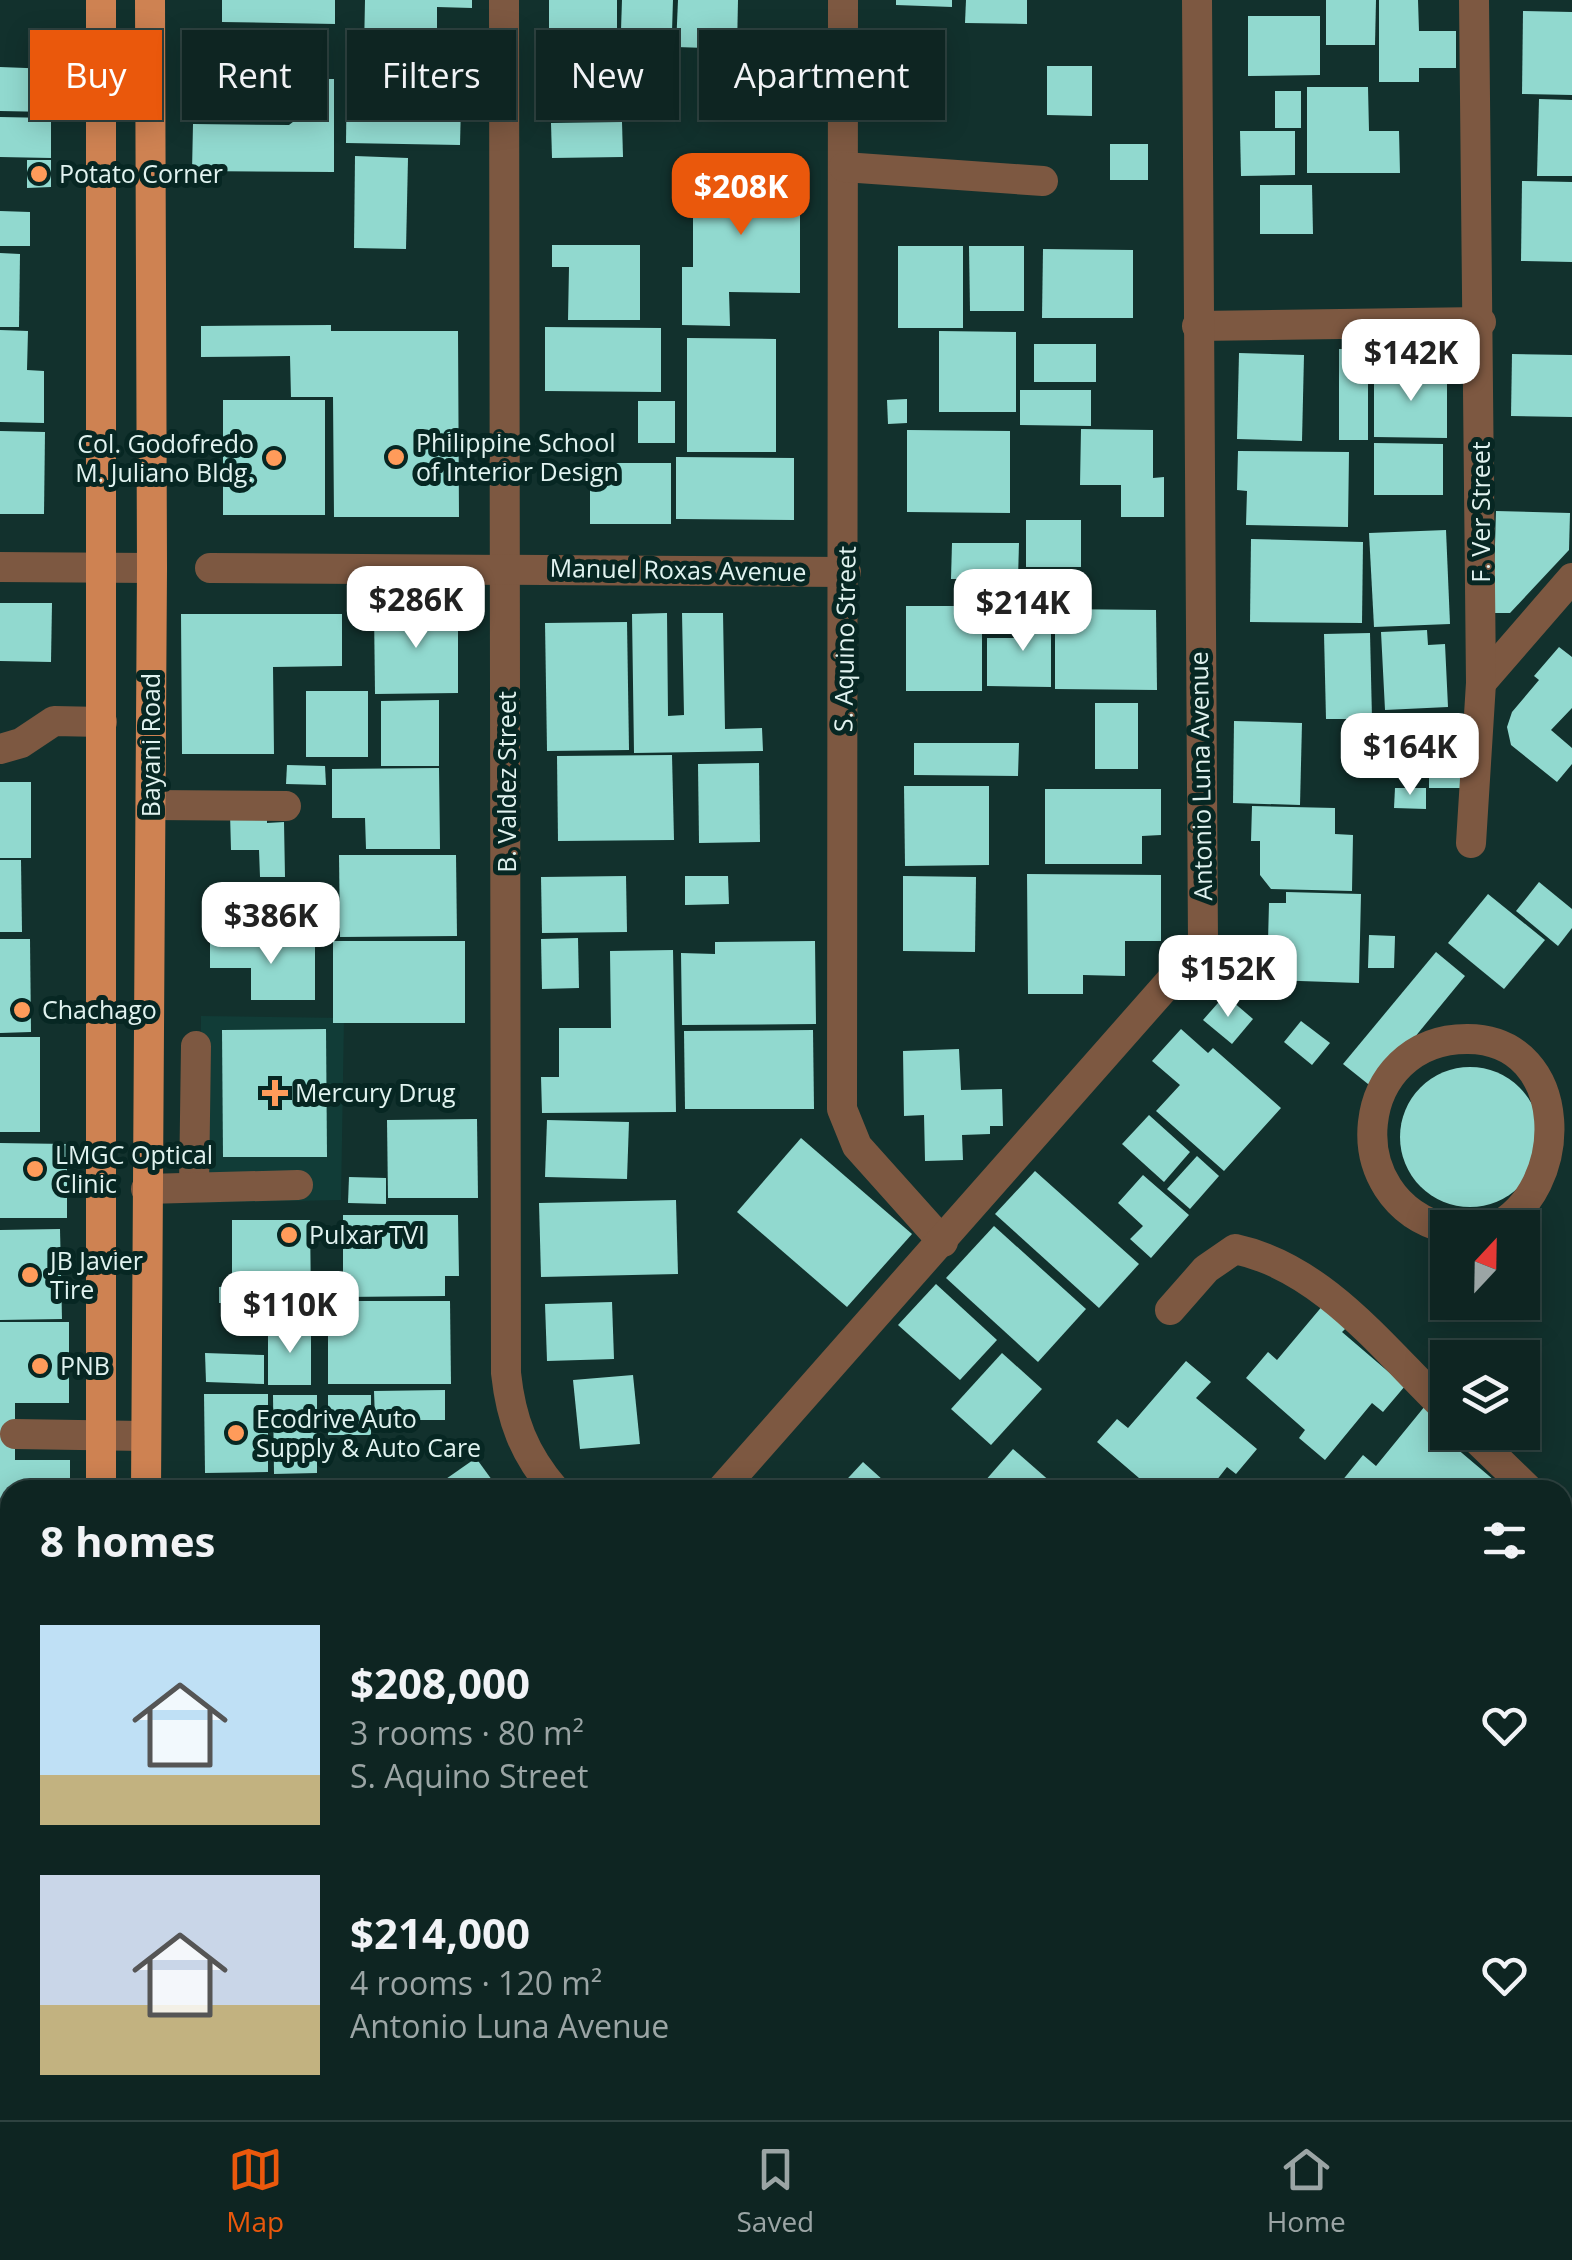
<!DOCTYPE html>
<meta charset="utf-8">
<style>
:root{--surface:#0e2522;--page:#172d2a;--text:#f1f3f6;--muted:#9ba5a5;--line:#2e4240;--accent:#ea580c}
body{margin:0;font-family:"Open Sans",sans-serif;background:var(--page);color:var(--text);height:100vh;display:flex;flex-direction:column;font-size:38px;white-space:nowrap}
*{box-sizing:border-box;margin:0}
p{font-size:32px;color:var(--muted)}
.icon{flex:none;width:55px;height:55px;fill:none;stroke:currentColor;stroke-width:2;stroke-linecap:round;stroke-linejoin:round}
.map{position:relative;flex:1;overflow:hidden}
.details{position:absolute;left:0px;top:1480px;width:1572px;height:640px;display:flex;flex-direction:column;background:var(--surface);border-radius:30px 30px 0 0;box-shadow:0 5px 25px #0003,0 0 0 2px var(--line)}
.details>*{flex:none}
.banner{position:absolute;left:30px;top:30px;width:1000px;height:90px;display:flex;gap:20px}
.needle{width:65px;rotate:22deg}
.fabs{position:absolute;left:1430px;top:1210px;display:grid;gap:20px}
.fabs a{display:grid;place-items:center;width:110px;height:110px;border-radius:0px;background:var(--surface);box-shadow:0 5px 25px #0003,0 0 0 2px var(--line);font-size:50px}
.price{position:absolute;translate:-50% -85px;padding:0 22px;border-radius:20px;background:#fff;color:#222;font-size:32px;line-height:65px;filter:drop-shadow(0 2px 5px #0008)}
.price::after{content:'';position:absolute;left:50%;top:60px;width:30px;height:22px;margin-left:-15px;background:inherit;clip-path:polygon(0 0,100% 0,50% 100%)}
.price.active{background:var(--accent);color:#fff}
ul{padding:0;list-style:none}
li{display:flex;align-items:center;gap:30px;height:250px;padding:0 40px}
li span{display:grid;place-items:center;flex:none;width:280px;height:200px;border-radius:0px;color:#555}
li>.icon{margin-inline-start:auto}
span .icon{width:120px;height:120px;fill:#fffc;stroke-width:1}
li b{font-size:42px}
h2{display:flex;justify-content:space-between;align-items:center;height:120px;padding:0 40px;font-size:42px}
.pill{padding:0 35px;border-radius:0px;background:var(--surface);box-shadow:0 5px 25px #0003,0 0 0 2px var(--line);font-size:35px;line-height:90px}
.pill.active{background:var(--accent);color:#fff}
.tab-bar{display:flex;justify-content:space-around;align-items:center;height:140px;border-top:2px solid var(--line);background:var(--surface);font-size:28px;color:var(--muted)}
.tab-bar a{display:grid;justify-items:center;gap:5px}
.tab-bar .active{color:var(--accent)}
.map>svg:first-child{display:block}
</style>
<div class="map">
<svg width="1572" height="2120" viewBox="0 0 1572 2120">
<rect width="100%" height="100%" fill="#12312d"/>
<!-- built -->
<path fill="#113c37" d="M201 1016 344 1018 341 1200 199 1203Z"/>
<!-- building -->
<g fill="#91d9cf">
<path d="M222 0H335V24L222 22Z"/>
<path d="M365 0H472V8L437 7V52L364 50Z"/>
<rect x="549" y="0" width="68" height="51"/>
<path d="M622 0H673L672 31 621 30Z"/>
<path d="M678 0H738L737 49 676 47Z"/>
<path d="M896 0H952V7L896 5Z"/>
<path d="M966 0H1027V24L965 23Z"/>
<path d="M1326 0H1376L1375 45H1326Z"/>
<path d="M1379 0H1418L1419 31H1456V68H1419V82H1379Z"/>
<path d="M1523 11 1572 12V95L1522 94Z"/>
<path d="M1248 16H1320V75L1248 76Z"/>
<path d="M347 59 462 61 460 145 346 143Z"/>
<path d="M655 61H677L675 122 652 121Z"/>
<path d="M764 61 812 62 811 98 764 97Z"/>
<path d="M1047 66H1092V116L1047 115Z"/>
<path d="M0 67 52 69 50 112 0 111Z"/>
<path d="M195 76 244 77V118H195Z"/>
<path d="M310 79H334V172L192 171 193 124 289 125 311 108Z"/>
<path d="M1307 87H1368L1369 131H1399L1400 173H1307Z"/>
<rect x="1275" y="91" width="26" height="37"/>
<path d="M1539 99 1572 100V176H1537Z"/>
<path d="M0 117 51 118V158L0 157Z"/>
<path d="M622 122 623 157 552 158 551 123Z"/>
<path d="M1240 131H1295V175L1241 176Z"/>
<rect x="1110" y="144" width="38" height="36"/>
<path d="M355 156 408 158 406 249 354 248Z"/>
<path d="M27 160H51V187L27 188Z"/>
<path d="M693 165 800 166V293L729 292 730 326 682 325V267H693Z"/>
<path d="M1522 181 1572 182V262L1521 261Z"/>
<path d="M1260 185H1312L1313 234H1260Z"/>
<path d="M0 211 30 212V246H0Z"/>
<path d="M552 245H640V320H568L569 267H552Z"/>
<rect x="898" y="246" width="65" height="82"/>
<path d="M969 246H1024V311H970Z"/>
<path d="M1043 249 1133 250V318H1042Z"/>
<path d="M0 253 20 254 19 327H0Z"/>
<path d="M331 325V331H458L459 517H334L333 397H291L290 356 201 357V326Z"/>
<path d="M545 327 661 328V392L545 391Z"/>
<path d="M0 330 28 331 27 370 44 371V423L0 422Z"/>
<path d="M939 331 1016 332V412H939Z"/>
<path d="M687 338 776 339V452H687Z"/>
<rect x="1034" y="344" width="62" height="38"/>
<rect x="1339" y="349" width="29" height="91"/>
<path d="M1239 353 1304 355 1302 441 1237 439Z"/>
<path d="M1512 354 1572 355V417L1511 416Z"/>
<path d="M1374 371H1447V438L1374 437Z"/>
<path d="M1020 390H1091V426L1020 425Z"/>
<path d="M907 399V423L888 424 887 400Z"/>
<rect x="223" y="400" width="102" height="115"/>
<rect x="638" y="401" width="37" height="42"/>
<path d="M1081 429 1153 430V478L1164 477V517H1121V485H1080Z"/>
<path d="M907 430 1010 431V513L907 512Z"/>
<path d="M0 431 45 432 44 514H0Z"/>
<path d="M1374 443 1443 444V495H1374Z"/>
<path d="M1238 451 1349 452 1348 527 1246 525 1247 491 1237 490Z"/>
<path d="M676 457 794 458V520L676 519Z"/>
<rect x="590" y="463" width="81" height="61"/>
<path d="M1496 511 1570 513 1569 550 1510 613H1493Z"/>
<rect x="1026" y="520" width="55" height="47"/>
<path d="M1446 530 1450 624 1374 627 1369 533Z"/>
<path d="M1251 539 1363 542 1362 623 1250 622Z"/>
<path d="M952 543H1019L1018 579H951Z"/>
<path d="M0 603H52L51 662 0 661Z"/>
<rect x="906" y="606" width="76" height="85"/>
<path d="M458 609V693L375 694 374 610Z"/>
<path d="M1055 609 1156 610 1157 690 1055 689Z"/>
<path d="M1020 611 1051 612V687L987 686V638H1021Z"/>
<path d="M667 613 668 716 684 715 682 613H723L725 729 762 728 763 751 634 753 632 614Z"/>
<path d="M181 614H342V666L273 667 274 754H182Z"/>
<path d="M627 622 629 750 547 751 545 623Z"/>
<path d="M1427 630 1428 645 1445 644 1448 707 1385 710 1381 632Z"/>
<path d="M1370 633 1372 719H1326L1324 634Z"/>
<path d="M1559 647 1572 657V708L1551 730 1572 748V764L1557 782 1511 745 1507 727 1512 712 1539 680 1534 676Z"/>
<rect x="306" y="691" width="62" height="66"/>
<path d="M439 700V766H381V701Z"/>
<rect x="1095" y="703" width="43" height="66"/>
<path d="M1377 719H1461V788H1429V746L1378 745Z"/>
<path d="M1234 721 1302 723 1300 805 1233 803Z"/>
<path d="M914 743H1019L1018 776 914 775Z"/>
<path d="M672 755 674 840 558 841 557 756Z"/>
<path d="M759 763 760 842 699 843 698 764Z"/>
<path d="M287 765 325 766 326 785 286 784Z"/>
<path d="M439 768 440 849H366L365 818H332V769Z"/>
<rect x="0" y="782" width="31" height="76"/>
<path d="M904 786H989V865L905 866Z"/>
<path d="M1395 788H1426V809L1394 808Z"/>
<path d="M1045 789H1161V835L1142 836V864H1045Z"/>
<path d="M1252 806 1335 808V834L1353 835 1352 891 1271 889 1260 875V841H1251Z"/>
<path d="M267 812V823L284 822 285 877H260L259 850H231L230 813Z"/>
<path d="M339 855H456L457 936 340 937Z"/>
<path d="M0 860H21L22 932H0Z"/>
<path d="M1027 874 1161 875V941H1125V976L1083 975V994H1028Z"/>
<path d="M626 876 627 932 542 933 541 877Z"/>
<path d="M685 876H728L729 904 685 905Z"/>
<path d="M903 876 976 877 975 952 903 951Z"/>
<path d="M1539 882 1572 909V928L1558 946 1516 911Z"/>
<path d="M246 883H309V936L210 937 209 902H246Z"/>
<path d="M1286 892 1361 894 1359 983 1267 980 1269 903H1286Z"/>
<path d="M1488 894 1545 940 1504 989 1448 943Z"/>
<path d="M1369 935 1395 936 1394 968H1368Z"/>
<path d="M578 938 579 988 542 989 541 939Z"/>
<path d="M0 939H30L31 1032 0 1033Z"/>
<path d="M210 941H315V1000H251V968H210Z"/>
<rect x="333" y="941" width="132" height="82"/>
<path d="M815 941 816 1024 682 1025 681 953 715 954V942Z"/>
<path d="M673 950 676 1112 542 1113 541 1077H559V1028H611L610 951Z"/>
<path d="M1436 952 1465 976 1373 1088 1343 1064Z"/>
<path d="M1225 995 1253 1019 1232 1044 1203 1020Z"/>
<path d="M1301 1021 1330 1043 1312 1065 1284 1042Z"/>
<path d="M326 1029 327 1157H223L222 1030Z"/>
<path d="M1181 1029 1208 1053 1213 1048 1281 1108 1224 1171 1156 1111 1180 1085 1152 1061Z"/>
<path d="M813 1030 814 1109H685L684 1031Z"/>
<rect x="0" y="1037" width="40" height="95"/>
<path d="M959 1049 961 1090 1002 1089 1003 1126H990V1134L962 1135 963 1160 925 1161 924 1115 904 1116 903 1051Z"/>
<circle cx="1470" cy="1137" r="70"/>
<path d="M1149 1115 1190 1152 1164 1182 1122 1144Z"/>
<path d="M477 1119 478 1198H388L387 1120Z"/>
<path d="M547 1120 629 1122 627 1179 545 1177Z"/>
<path d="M801 1138 912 1234 847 1307 737 1212Z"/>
<path d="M0 1143 67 1144V1218H0Z"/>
<path d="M1197 1156 1219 1176 1190 1209 1167 1189Z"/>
<path d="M1035 1171 1139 1264 1099 1308 995 1214Z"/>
<path d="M1143 1175 1189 1215 1151 1258 1130 1239 1143 1226 1118 1203Z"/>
<path d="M349 1177 386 1178V1204L348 1203Z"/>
<path d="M676 1200 678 1274 541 1277 539 1203Z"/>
<path d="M343 1215H458L459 1276H445V1296L343 1297Z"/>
<path d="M232 1220H310L311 1303H219V1287L232 1286Z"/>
<path d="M994 1226 1086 1309 1038 1362 946 1278Z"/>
<path d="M60 1229 62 1319 0 1320V1230Z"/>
<path d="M936 1284 997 1340 960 1380 898 1325Z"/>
<path d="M328 1301H450L451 1384H328Z"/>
<path d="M612 1302 614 1359 547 1361 545 1304Z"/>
<path d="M1324 1304 1349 1325 1342 1332 1405 1386 1383 1412 1372 1403 1325 1460 1299 1438 1305 1430 1246 1378 1268 1352 1277 1360Z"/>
<path d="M0 1322H69V1403H15V1460H70V1490H10V1549L0 1548Z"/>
<rect x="268" y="1326" width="43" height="59"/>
<path d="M205 1353 264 1355V1384L206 1382Z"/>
<path d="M1002 1353 1042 1389 991 1445 951 1409Z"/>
<path d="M1186 1361 1211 1382 1196 1398 1257 1449 1236 1474 1227 1467 1209 1490H1153L1097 1442 1117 1419 1128 1428Z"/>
<path d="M633 1375 640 1444 580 1449 573 1380Z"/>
<path d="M445 1390V1420H375L374 1391Z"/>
<path d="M204 1394H268V1472L205 1473Z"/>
<path d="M273 1395H317V1473L274 1474Z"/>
<rect x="328" y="1395" width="43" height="40"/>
<path d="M1425 1406 1448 1425 1443 1437 1501 1486 1497 1490 1337 1487 1363 1455 1376 1466Z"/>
<path d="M1013 1449 1060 1490H977Z"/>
<path d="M476 1458 492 1480 478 1490H449L443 1481Z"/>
<path d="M863 1462 894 1490H837Z"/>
<path d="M205 1481 289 1484V1490H205Z"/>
<path d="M0 1633H10V1718L0 1719Z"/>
<path d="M10 1729V1817H6L0 1779V1730Z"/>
<path d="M10 1936V2081L0 2082V1938Z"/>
<path d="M14 2110H105L106 2120H2L1 2112Z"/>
<path d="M292 2110H339L342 2120H294Z"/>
</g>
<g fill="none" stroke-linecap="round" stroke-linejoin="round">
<!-- minor -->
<g stroke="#7d5841" stroke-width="30">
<path d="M504 0 506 1373C511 1420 524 1454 555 1490"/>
<path d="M843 0 842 1109 857 1146 943 1242"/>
<path d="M844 167 1043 181"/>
<path d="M1197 326 1481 322"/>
<path d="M0 567 152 568"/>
<path d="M210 568 846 572"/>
<path d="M1481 683 1572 578"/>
<path d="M0 749 21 743 54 721 102 722"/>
<path d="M151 805 286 806"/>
<path d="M1471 843 1481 683 1474 0"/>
<path d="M194 1187 196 1046"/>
<path d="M146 1189 298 1185"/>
<path d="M1448 1229C1336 1201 1353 1038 1468 1039 1572 1040 1572 1191 1493 1228"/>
<path d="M1170 1310 1206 1269 1235 1249C1324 1268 1384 1350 1448 1411"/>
<path d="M1469 1432 1529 1490"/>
<path d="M15 1434 143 1436"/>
<path d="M721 1490 1203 944 1197 0"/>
<path d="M1562 1522 1572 1531"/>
<path d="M1562 1591 1572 1579"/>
<path d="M0 1826 10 1825"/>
<path d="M0 1910 10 1909"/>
<path d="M843 2120 868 2110"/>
</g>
<!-- major -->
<g stroke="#ce8252" stroke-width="30">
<path d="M101 0V1490"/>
<path d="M146 1490 152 568 150 0"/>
<path d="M184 2110 185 2120"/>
<path d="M227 2110 228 2120"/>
</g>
</g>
<!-- markers -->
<g fill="#ff9b5a" stroke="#072723" stroke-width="4">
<circle cx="39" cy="174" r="10"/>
<circle cx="396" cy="457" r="10"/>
<circle cx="274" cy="458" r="10"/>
<circle cx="22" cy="1010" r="10"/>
<path d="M270 1078h10v10h10v10h-10v10h-10v-10h-10v-10h10z"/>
<circle cx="35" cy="1169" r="10"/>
<circle cx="289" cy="1235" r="10"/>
<circle cx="30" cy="1275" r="10"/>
<circle cx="40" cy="1366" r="10"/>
<circle cx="236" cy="1433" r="10"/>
</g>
<g text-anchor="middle" stroke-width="10" stroke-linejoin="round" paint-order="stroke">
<!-- poi labels -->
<g font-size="25" fill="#e1f3f0" stroke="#072723" text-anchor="start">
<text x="59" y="183">Potato Corner</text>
<text x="416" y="452">Philippine School<tspan x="416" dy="29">of Interior Design</tspan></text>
<text x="254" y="453" text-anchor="end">Col. Godofredo<tspan x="254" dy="29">M. Juliano Bldg.</tspan></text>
<text x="42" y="1019">Chachago</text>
<text x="295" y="1102">Mercury Drug</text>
<text x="55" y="1164">LMGC Optical<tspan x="55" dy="29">Clinic</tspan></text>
<text x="309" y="1244">Pulxar TVI</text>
<text x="50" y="1270">JB Javier<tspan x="50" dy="29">Tire</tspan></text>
<text x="60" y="1375">PNB</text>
<text x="256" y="1428">Ecodrive Auto<tspan x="256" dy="29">Supply &amp; Auto Care</tspan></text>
</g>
<!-- street labels -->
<g font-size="25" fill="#e1f3f0" stroke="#072723">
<text transform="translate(1481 512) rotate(-90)" y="9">F. Ver Street</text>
<text transform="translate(678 570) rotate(1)" y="9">Manuel Roxas Avenue</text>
<text transform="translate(845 639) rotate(-89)" y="9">S. Aquino Street</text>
<text transform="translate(151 745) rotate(-90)" y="9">Bayani Road</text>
<text transform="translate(1201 776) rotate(-91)" y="9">Antonio Luna Avenue</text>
<text transform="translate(507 782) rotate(-90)" y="9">B. Valdez Street</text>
</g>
</g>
</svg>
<div class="fabs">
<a><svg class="needle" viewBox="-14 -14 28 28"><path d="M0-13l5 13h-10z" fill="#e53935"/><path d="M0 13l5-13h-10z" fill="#9ba5a5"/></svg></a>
<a><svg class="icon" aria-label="layers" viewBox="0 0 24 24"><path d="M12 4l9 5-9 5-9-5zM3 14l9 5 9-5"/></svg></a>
</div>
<b class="price active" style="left:741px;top:238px">$208K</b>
<b class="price" style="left:1411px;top:404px">$142K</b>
<b class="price" style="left:416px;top:651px">$286K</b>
<b class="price" style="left:1023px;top:654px">$214K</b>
<b class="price" style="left:1410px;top:798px">$164K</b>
<b class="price" style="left:271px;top:967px">$386K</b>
<b class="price" style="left:1228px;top:1020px">$152K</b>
<b class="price" style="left:290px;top:1356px">$110K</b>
<div class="banner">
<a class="pill active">Buy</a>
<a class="pill">Rent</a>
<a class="pill">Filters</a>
<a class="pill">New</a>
<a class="pill">Apartment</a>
</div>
<section class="details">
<h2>8 homes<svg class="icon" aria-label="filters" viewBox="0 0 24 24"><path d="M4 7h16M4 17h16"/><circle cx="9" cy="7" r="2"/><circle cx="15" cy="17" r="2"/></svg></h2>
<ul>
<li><span style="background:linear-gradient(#bfe0f5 75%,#c2b280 0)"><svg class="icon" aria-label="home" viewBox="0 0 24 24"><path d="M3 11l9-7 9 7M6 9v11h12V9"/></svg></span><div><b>$208,000</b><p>3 rooms · 80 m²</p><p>S. Aquino Street</p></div><svg class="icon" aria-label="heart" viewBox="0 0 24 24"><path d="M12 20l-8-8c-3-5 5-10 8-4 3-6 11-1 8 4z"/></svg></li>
<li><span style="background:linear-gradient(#c9d6e8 65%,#c2b280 0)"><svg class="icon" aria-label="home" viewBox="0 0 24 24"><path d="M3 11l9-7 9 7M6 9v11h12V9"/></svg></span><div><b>$214,000</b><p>4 rooms · 120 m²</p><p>Antonio Luna Avenue</p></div><svg class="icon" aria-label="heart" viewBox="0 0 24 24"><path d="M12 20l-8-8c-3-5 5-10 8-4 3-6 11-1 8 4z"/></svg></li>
</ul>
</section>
</div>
<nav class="tab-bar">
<a class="active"><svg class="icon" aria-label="map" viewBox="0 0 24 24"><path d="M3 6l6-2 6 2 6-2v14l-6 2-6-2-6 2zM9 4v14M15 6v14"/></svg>Map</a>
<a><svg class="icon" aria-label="saved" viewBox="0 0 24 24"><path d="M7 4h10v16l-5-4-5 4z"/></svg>Saved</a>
<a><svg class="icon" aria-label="home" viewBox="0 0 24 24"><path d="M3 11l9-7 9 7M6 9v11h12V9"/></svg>Home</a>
</nav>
